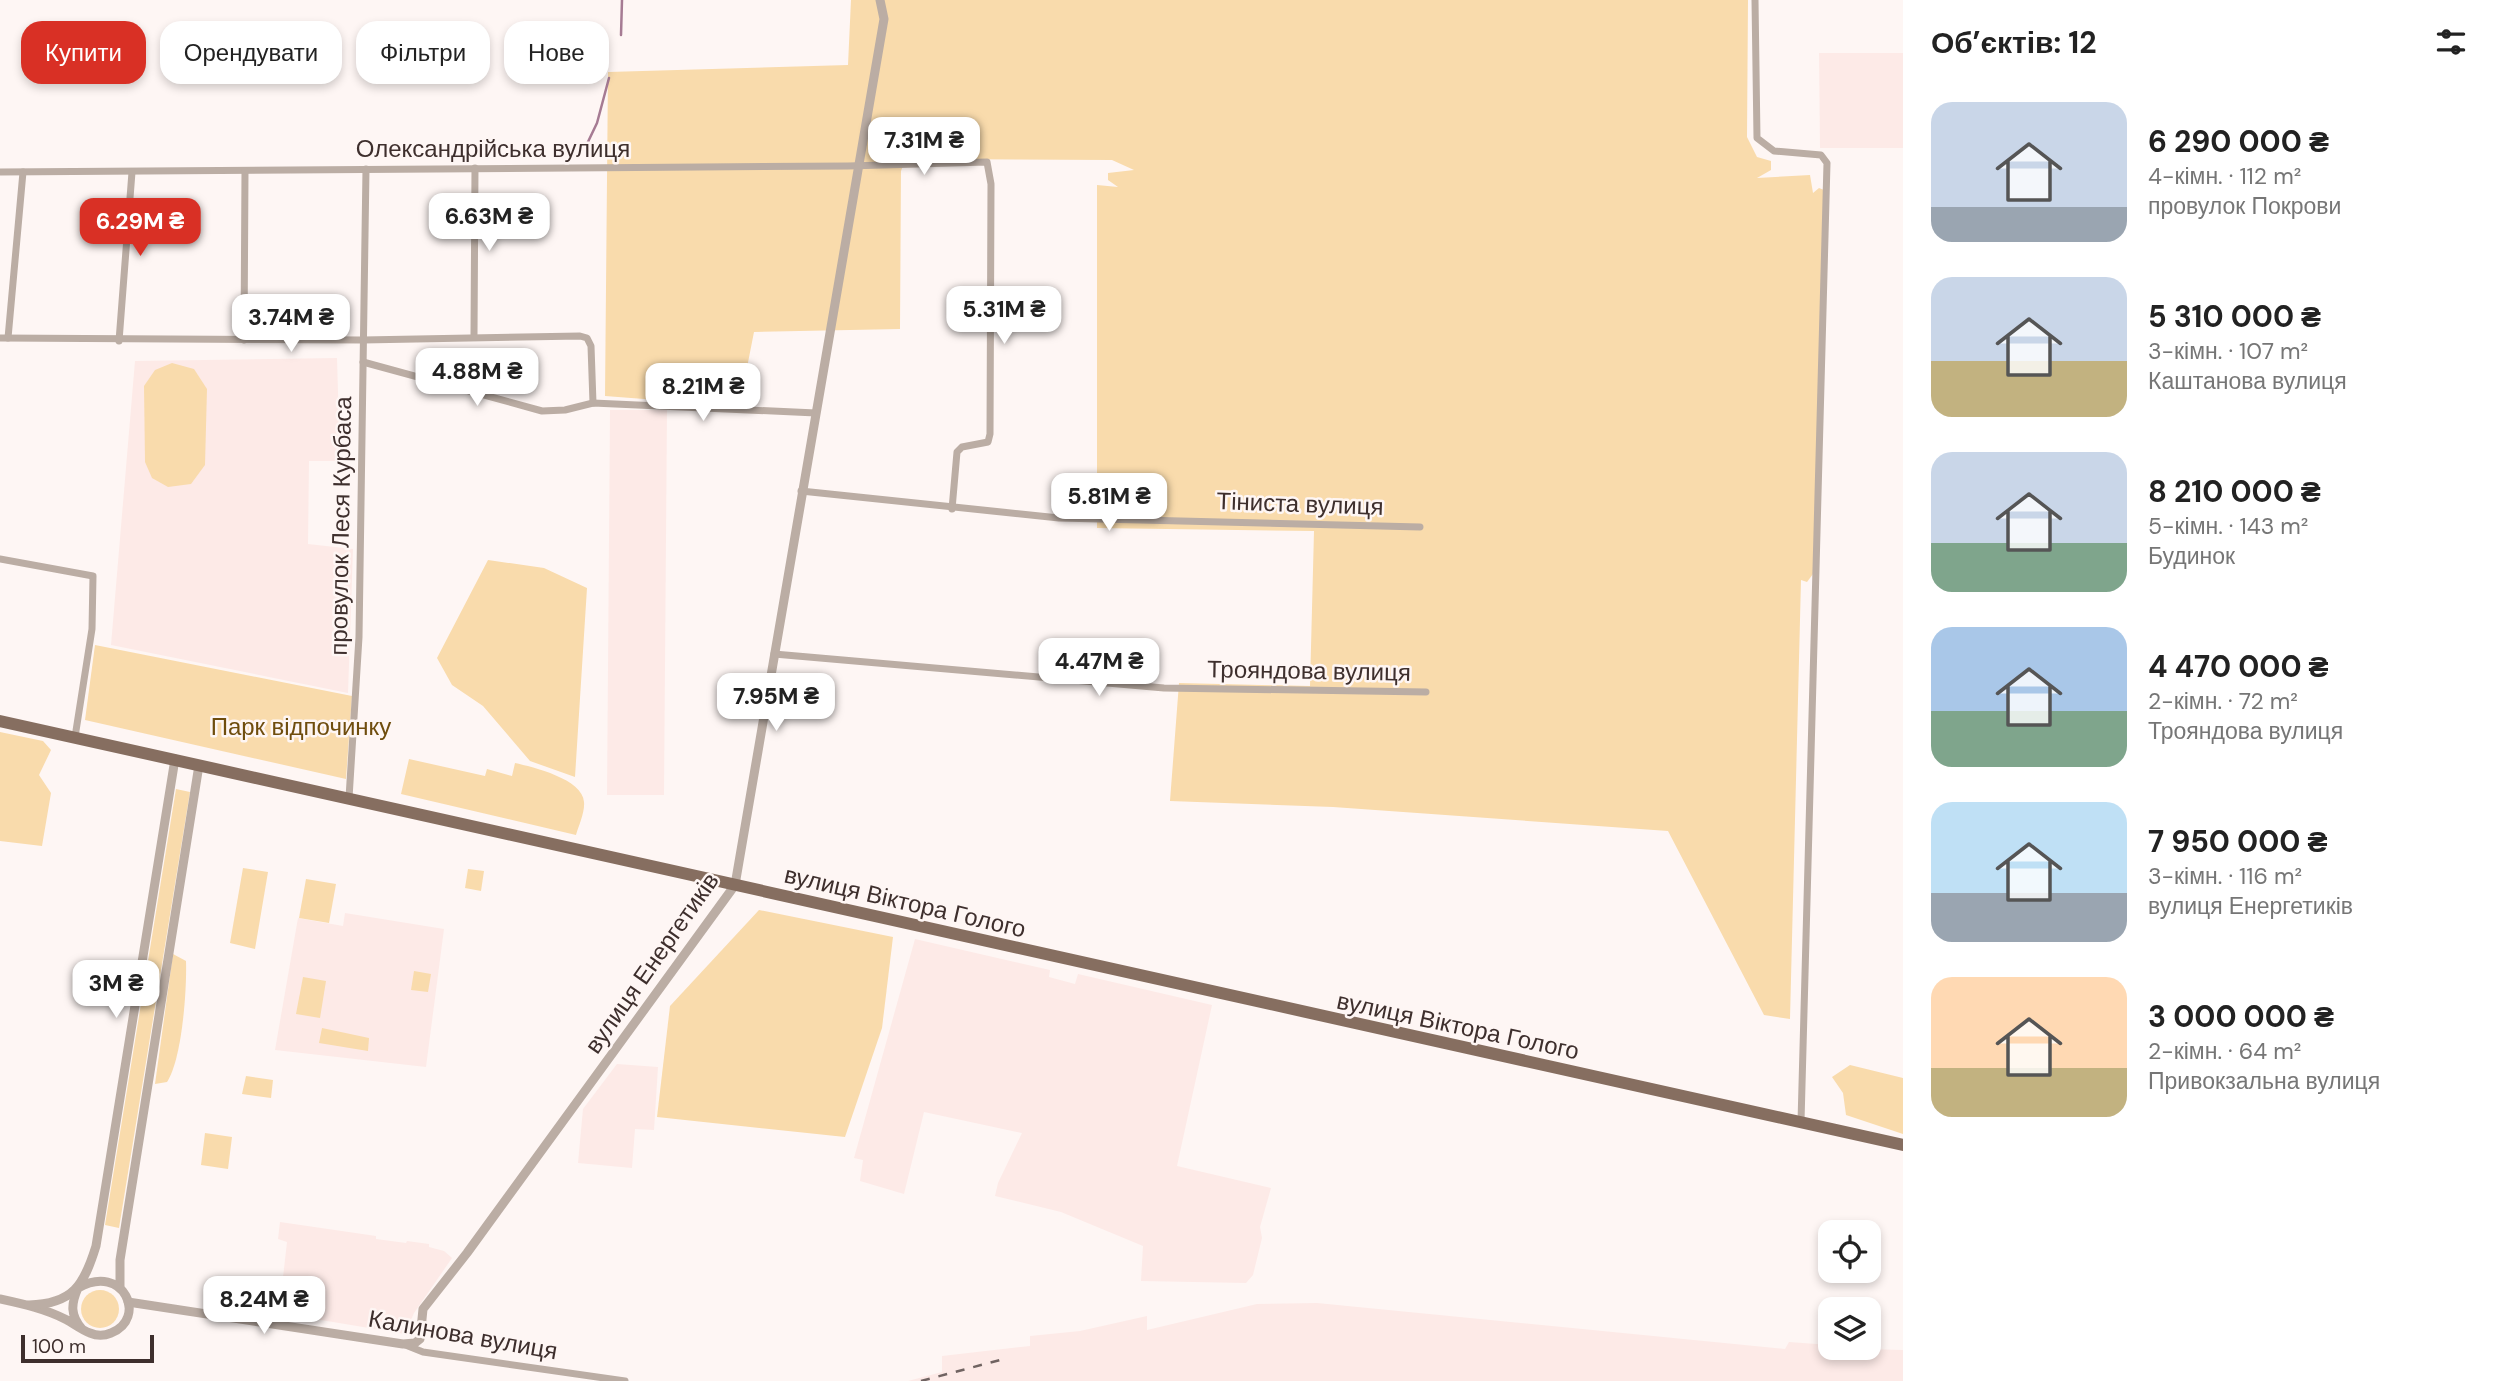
<!DOCTYPE html>
<html lang="uk">
<meta charset="utf-8">
<style>
:root{--surface:#fff;--page:#f6f6f6;--text:#222;--muted:#767676;--accent:#d93025}
body{margin:0;font-family:"DM Sans",sans-serif;background:var(--page);color:var(--text);height:100vh;display:flex;flex-direction:column;font-size:26px;white-space:nowrap}
*{box-sizing:border-box;margin:0}
p{font-size:23px;color:var(--muted)}
.icon{flex:none;width:38px;height:38px;fill:none;stroke:currentColor;stroke-width:2;stroke-linecap:round;stroke-linejoin:round}
.map{position:relative;flex:1;overflow:hidden}
.side{display:flex;flex-direction:column;background:var(--surface);width:595px}
.side>*{flex:none}
.banner{position:absolute;left:21px;top:21px;width:665px;height:63px;display:flex;gap:14px}
.buttons{position:absolute;left:1818px;top:1220px;display:grid;gap:14px}
.buttons a{display:grid;place-items:center;width:63px;height:63px;border-radius:14px;background:var(--surface);box-shadow:0 4px 10px #0003;font-size:35px}
.scale{position:absolute;left:21px;bottom:18px;width:133px;box-sizing:border-box;padding-left:7px;border:4px solid #3e2f2d;border-top:0;font-size:19px;line-height:24px;white-space:nowrap;color:#3e2f2d;-webkit-text-stroke:5px #fef6f4;paint-order:stroke}
.price{position:absolute;translate:-50% -60px;padding:0 16px;border-radius:14px;background:#fff;color:#222;font-size:23px;line-height:46px;filter:drop-shadow(0 2px 4px #0008)}
.price::after{content:'';position:absolute;left:50%;top:42px;width:21px;height:16px;margin-left:-10px;background:inherit;clip-path:polygon(0 0,100% 0,50% 100%)}
.price.on{background:var(--accent);color:#fff}
ul{padding:0;list-style:none}
li{display:flex;align-items:center;gap:21px;height:175px;padding:0 28px}
li span{display:grid;place-items:center;flex:none;width:196px;height:140px;border-radius:21px;color:#555}
li>.icon{margin-inline-start:auto}
span .icon{width:84px;height:84px;fill:#fffc;stroke-width:1}
li b{font-size:30px}
h2{display:flex;justify-content:space-between;align-items:center;height:84px;padding:0 28px;font-size:30px}
.pill{padding:0 24px;border-radius:21px;background:var(--surface);box-shadow:0 4px 10px #0003;font-size:24px;line-height:63px}
.pill.on{background:var(--accent);color:#fff}
main{display:flex;flex:1;min-height:0}
.map>svg:first-child{display:block}
</style>
<main>
<div class="map">
<svg width="1903" height="1381" viewBox="0 0 1903 1381">
<rect width="100%" height="100%" fill="#fef6f4"/>
<!-- built -->
<g fill="#fdeae7">
<path d="M1819 53H1903V148H1820Z"/>
<path d="M337 358 340 461H309L308 544 353 549 348 693 111 645 135 361Z"/>
<path d="M610 410H667L664 795H607Z"/>
<path d="M345 913 444 929 426 1067 275 1050 298 918 343 926Z"/>
<path d="M915 939 1050 970 1049 977 1075 984 1078 974 1212 1005 1177 1166 1271 1188 1260 1227 1262 1238 1253 1275 1246 1283 1141 1281 1143 1246 1061 1212 995 1196 998 1183 1022 1133 924 1112 904 1194 860 1181 863 1160 854 1158Z"/>
<path d="M617 1064 658 1067 654 1130 635 1129 632 1168 578 1163 583 1109Z"/>
<path d="M280 1222 376 1236V1239L406 1243 407 1241 429 1244V1247L444 1251 452 1258 414 1313 405 1334 279 1313 287 1242 278 1239Z"/>
<path d="M1317 1303 1785 1349 1789 1342 1830 1345V1348L1903 1350V1381H908L942 1372V1356L1030 1346V1336L1080 1331 1147 1316V1330L1257 1304Z"/>
</g>
<!-- green -->
<g fill="#f9dbac">
<path d="M851 0H1748L1747 137 1757 157 1771 161V170L1757 178 1810 175 1813 193 1819 188 1824 190 1813 574 1807 582 1801 580 1790 1019 1764 1015 1668 831 1333 807 1170 801 1179 683 1310 686 1314 531 1097 528V185L1118 187 1108 180V173L1134 170 1112 160 923 159 907 155 901 171 900 329 754 332 740 403 709 404 605 396 608 72 848 65Z"/>
<path d="M172 363 194 369 207 389 205 465 191 484 168 487 152 478 145 462 144 386 155 370Z"/>
<path d="M488 560 544 568 587 588 575 777 530 761 483 706 452 685 437 658Z"/>
<path d="M95 645 352 696 346 779 85 720Z"/>
<path d="M0 732 43 741 51 750 39 775 51 793 42 846 0 841Z"/>
<path d="M409 759 485 776 487 769 512 776 515 763C533 767 583 779 584 802 585 812 579 825 576 835L401 794Z"/>
<path d="M176 789 190 792 119 1228 105 1225Z"/>
<path d="M243 868 268 872 255 949 230 943Z"/>
<path d="M468 869 484 871 481 891 465 888Z"/>
<path d="M306 879 336 884 329 923 299 918Z"/>
<path d="M759 910 893 937 882 1028 845 1137 657 1117 670 1006Z"/>
<path d="M173 954 186 961C187 990 182 1059 167 1082L155 1084Z"/>
<path d="M414 971 431 974 428 992 411 990Z"/>
<path d="M303 977 326 981 320 1018 296 1014Z"/>
<path d="M322 1028 369 1038 368 1051 319 1043Z"/>
<path d="M1850 1065 1903 1078V1134L1846 1115 1843 1093 1832 1077Z"/>
<path d="M246 1076 273 1080 271 1098 242 1094Z"/>
<path d="M205 1133 232 1137 228 1169 201 1165Z"/>
<circle cx="100" cy="1309" r="19"/>
</g>
<g fill="none" stroke-linecap="round" stroke-linejoin="round">
<!-- stream -->
<g stroke="#a67b93" stroke-width="2.5">
<path d="M621 35 622 0"/>
<path d="M586 146 597 123 609 78"/>
</g>
<!-- minor -->
<g stroke="#bbada4" stroke-width="7">
<path d="M1755 0 1757 138 1774 151 1821 155 1827 163 1801 1122"/>
<path d="M0 172 848 166 987 162 991 184 990 434 988 442 962 447 957 452 952 509"/>
<path d="M474 337 475 168"/>
<path d="M0 338 363 340 580 336 587 338 591 346 593 403"/>
<path d="M8 338 23 172"/>
<path d="M244 340 245 171"/>
<path d="M119 341 132 172"/>
<path d="M363 362 542 411 565 410 593 403 816 413"/>
<path d="M801 491 1059 518 1420 527"/>
<path d="M0 559 93 576 92 629 75 737"/>
<path d="M774 654 1164 688 1426 692"/>
<path d="M349 798 359 637 366 169"/>
<path d="M403 1344 423 1352 625 1381"/>
</g>
<!-- tertiary -->
<g stroke="#bbada4" stroke-width="9">
<path d="M120 1287V1260L199 765"/>
<path d="M0 1299C23 1304 46 1309 67 1320 74 1324 82 1330 90 1333 97 1336 104 1336 111 1333 148 1319 124 1262 78 1288 71 1304 70 1315 82 1329"/>
<path d="M128 1302 403 1344 415 1343 420 1339 423 1309 467 1253 735 885 884 19 880 0"/>
<path d="M29 1305C73 1304 84 1285 96 1246L175 759"/>
</g>
<!-- primary -->
<path stroke="#866e60" stroke-width="12" d="M0 721 1903 1145"/>
<!-- rail -->
<path stroke="#706361" stroke-width="2.5" stroke-dasharray="9 9" stroke-linecap="butt" d="M921 1381 1000 1360"/>
</g>
<g text-anchor="middle" stroke-width="5" stroke-linejoin="round" paint-order="stroke">
<!-- street labels -->
<g font-size="24" fill="#3e2f2d" stroke="#fef6f4">
<text x="493" y="157">Олександрійська вулиця</text>
<text transform="translate(1300 504) rotate(2)" y="8">Тіниста вулиця</text>
<text transform="translate(341 526) rotate(-89)" y="8">провулок Леся Курбаса</text>
<text transform="translate(1309 671) rotate(1)" y="8">Трояндова вулиця</text>
<text transform="translate(905 902) rotate(13)" y="8">вулиця Віктора Голого</text>
<text transform="translate(652 963) rotate(-55)" y="8">вулиця Енергетиків</text>
<text transform="translate(1458 1026) rotate(12)" y="8">вулиця Віктора Голого</text>
<text transform="translate(463 1335) rotate(10)" y="8">Калинова вулиця</text>
</g>
<!-- park labels -->
<g font-size="24" fill="#6f4d0d" stroke="#fef6f4">
<text x="301" y="735">Парк відпочинку</text>
</g>
</g>
</svg>
<div class="buttons">
<a><svg class="icon" aria-label="locate" viewBox="0 0 24 24"><circle cx="12" cy="12" r="6"/><path d="M12 2v4M12 18v4M2 12h4M18 12h4"/></svg></a>
<a><svg class="icon" aria-label="layers" viewBox="0 0 24 24"><path d="M12 4l9 5-9 5-9-5zM3 14l9 5 9-5"/></svg></a>
</div>
<div class="scale">100 m</div>
<b class="price" style="left:924px;top:177px">7.31M ₴</b>
<b class="price" style="left:489px;top:253px">6.63M ₴</b>
<b class="price on" style="left:140px;top:258px">6.29M ₴</b>
<b class="price" style="left:1004px;top:346px">5.31M ₴</b>
<b class="price" style="left:291px;top:354px">3.74M ₴</b>
<b class="price" style="left:477px;top:408px">4.88M ₴</b>
<b class="price" style="left:703px;top:423px">8.21M ₴</b>
<b class="price" style="left:1109px;top:533px">5.81M ₴</b>
<b class="price" style="left:1099px;top:698px">4.47M ₴</b>
<b class="price" style="left:776px;top:733px">7.95M ₴</b>
<b class="price" style="left:116px;top:1020px">3M ₴</b>
<b class="price" style="left:264px;top:1336px">8.24M ₴</b>
<div class="banner">
<a class="pill on">Купити</a>
<a class="pill">Орендувати</a>
<a class="pill">Фільтри</a>
<a class="pill">Нове</a>
</div>
</div>
<section class="side">
<h2>Об’єктів: 12<svg class="icon" aria-label="filters" viewBox="0 0 24 24"><path d="M4 7h16M4 17h16"/><circle cx="9" cy="7" r="2"/><circle cx="15" cy="17" r="2"/></svg></h2>
<ul>
<li><span style="background:linear-gradient(#c9d6e8 75%,#9aa5b1 0)"><svg class="icon" aria-label="home" viewBox="0 0 24 24"><path d="M3 11l9-7 9 7M6 9v11h12V9"/></svg></span><div><b>6 290 000 ₴</b><p>4-кімн. · 112 m²</p><p>провулок Покрови</p></div></li>
<li><span style="background:linear-gradient(#c9d6e8 60%,#c2b280 0)"><svg class="icon" aria-label="home" viewBox="0 0 24 24"><path d="M3 11l9-7 9 7M6 9v11h12V9"/></svg></span><div><b>5 310 000 ₴</b><p>3-кімн. · 107 m²</p><p>Каштанова вулиця</p></div></li>
<li><span style="background:linear-gradient(#c9d6e8 65%,#7fa58c 0)"><svg class="icon" aria-label="home" viewBox="0 0 24 24"><path d="M3 11l9-7 9 7M6 9v11h12V9"/></svg></span><div><b>8 210 000 ₴</b><p>5-кімн. · 143 m²</p><p>Будинок</p></div></li>
<li><span style="background:linear-gradient(#a9c7e8 60%,#7fa58c 0)"><svg class="icon" aria-label="home" viewBox="0 0 24 24"><path d="M3 11l9-7 9 7M6 9v11h12V9"/></svg></span><div><b>4 470 000 ₴</b><p>2-кімн. · 72 m²</p><p>Трояндова вулиця</p></div></li>
<li><span style="background:linear-gradient(#bfe0f5 65%,#9aa5b1 0)"><svg class="icon" aria-label="home" viewBox="0 0 24 24"><path d="M3 11l9-7 9 7M6 9v11h12V9"/></svg></span><div><b>7 950 000 ₴</b><p>3-кімн. · 116 m²</p><p>вулиця Енергетиків</p></div></li>
<li><span style="background:linear-gradient(#ffd9b3 65%,#c2b280 0)"><svg class="icon" aria-label="home" viewBox="0 0 24 24"><path d="M3 11l9-7 9 7M6 9v11h12V9"/></svg></span><div><b>3 000 000 ₴</b><p>2-кімн. · 64 m²</p><p>Привокзальна вулиця</p></div></li>
</ul>
</section>
</main>
